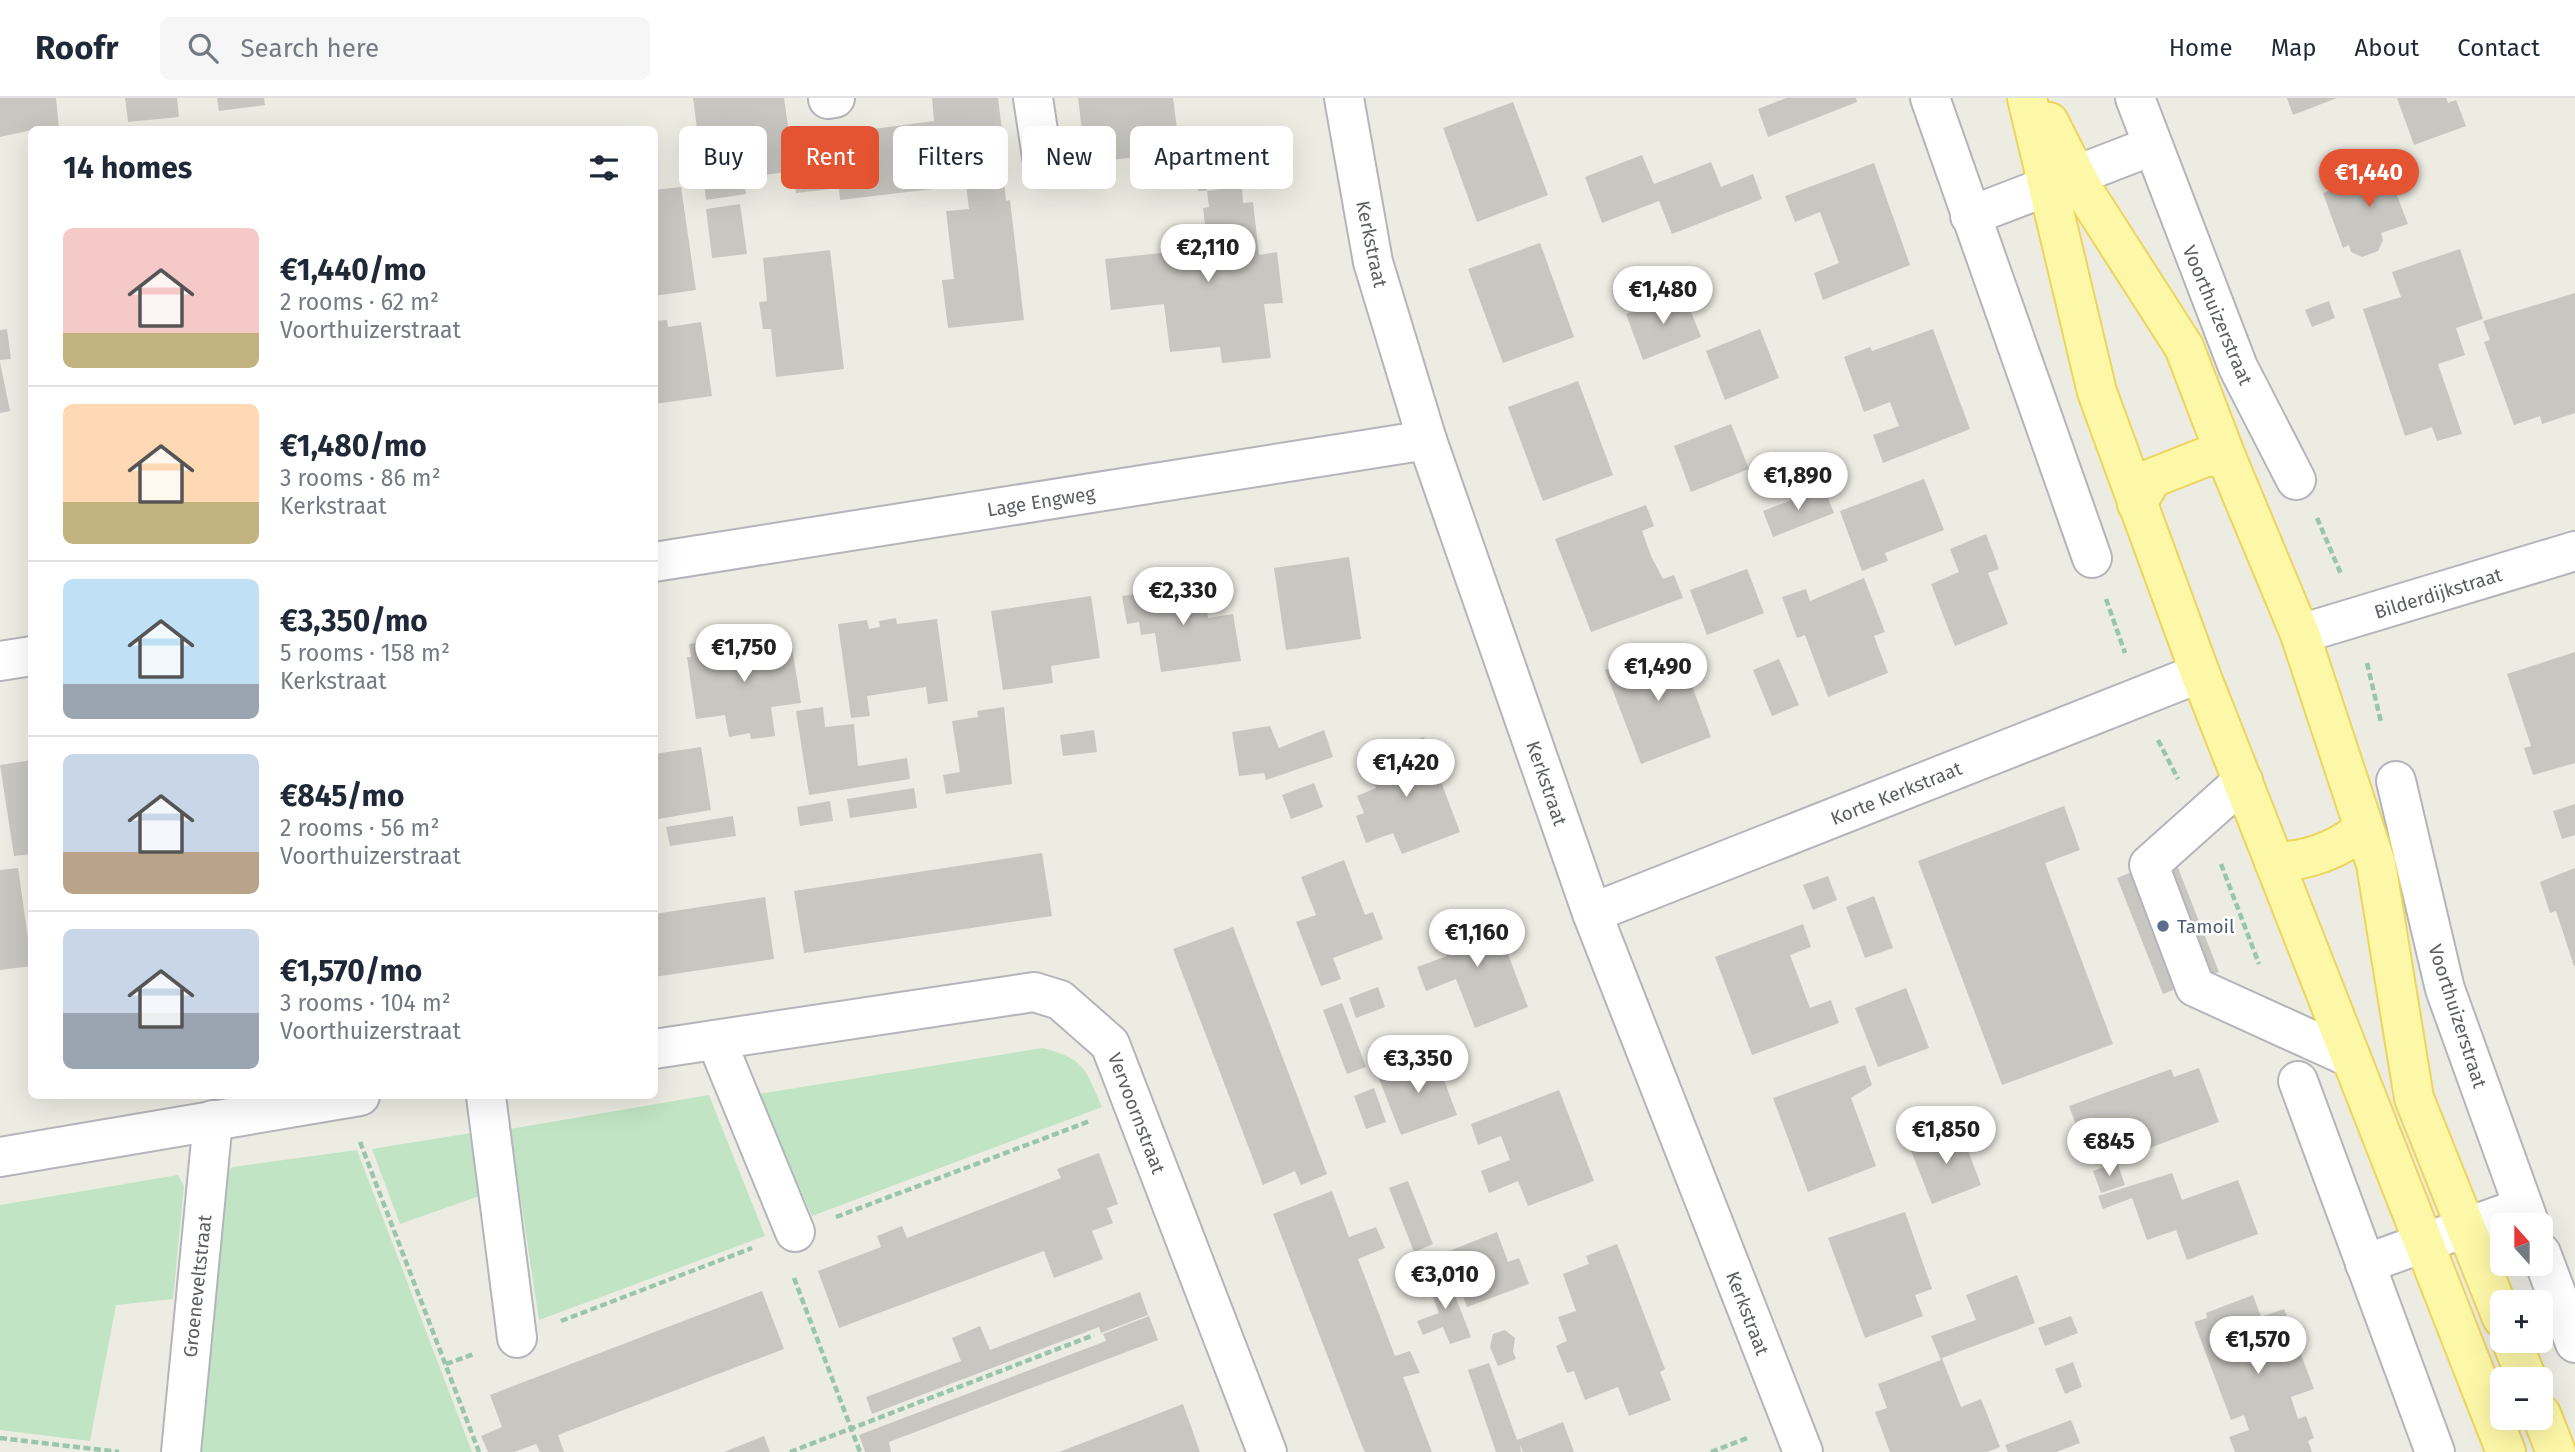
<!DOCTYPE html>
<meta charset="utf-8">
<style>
:root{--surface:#fff;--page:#f6f6f7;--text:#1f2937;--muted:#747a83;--line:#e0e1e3;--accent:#e45332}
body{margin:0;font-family:"Fira Sans",sans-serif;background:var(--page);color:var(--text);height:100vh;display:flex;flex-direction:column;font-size:26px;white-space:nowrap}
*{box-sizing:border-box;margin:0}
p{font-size:23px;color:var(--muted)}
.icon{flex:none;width:38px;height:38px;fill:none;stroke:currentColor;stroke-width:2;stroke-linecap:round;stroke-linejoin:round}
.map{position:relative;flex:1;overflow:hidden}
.side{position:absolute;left:28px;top:28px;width:630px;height:973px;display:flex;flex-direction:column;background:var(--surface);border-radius:10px;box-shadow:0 7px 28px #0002}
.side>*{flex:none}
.hud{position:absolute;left:679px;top:28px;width:665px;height:63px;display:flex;gap:14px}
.needle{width:46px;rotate:339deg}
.buttons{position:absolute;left:2490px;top:1115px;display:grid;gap:14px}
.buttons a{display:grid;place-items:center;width:63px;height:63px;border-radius:10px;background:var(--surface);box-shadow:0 7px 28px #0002;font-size:35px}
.price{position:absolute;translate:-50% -60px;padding:0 16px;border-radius:24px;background:#fff;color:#222;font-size:23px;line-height:46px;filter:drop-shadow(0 2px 4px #0008)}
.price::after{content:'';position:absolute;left:50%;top:42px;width:21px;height:16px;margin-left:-10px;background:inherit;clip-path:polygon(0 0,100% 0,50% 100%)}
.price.current{background:var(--accent);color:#fff}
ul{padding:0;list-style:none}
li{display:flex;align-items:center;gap:21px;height:175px;padding:0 35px}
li+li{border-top:2px solid var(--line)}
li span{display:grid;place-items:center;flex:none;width:196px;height:140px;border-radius:10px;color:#555}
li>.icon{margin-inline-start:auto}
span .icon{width:84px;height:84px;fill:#fffc;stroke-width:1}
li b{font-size:30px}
h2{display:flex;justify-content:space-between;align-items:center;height:84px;padding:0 35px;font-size:30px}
.pill{padding:0 24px;border-radius:10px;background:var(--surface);box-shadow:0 7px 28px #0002;font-size:24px;line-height:63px}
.pill.current{background:var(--accent);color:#fff}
header{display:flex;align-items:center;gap:42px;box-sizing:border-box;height:98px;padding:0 35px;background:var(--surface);border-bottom:2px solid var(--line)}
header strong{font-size:33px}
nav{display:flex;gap:38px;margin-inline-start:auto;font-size:24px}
.search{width:490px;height:63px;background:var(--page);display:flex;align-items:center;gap:18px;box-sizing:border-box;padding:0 24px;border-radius:10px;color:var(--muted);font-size:26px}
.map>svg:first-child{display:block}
</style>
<header>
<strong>Roofr</strong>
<div class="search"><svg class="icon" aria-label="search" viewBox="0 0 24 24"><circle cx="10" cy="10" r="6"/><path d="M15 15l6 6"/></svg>Search here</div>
<nav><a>Home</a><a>Map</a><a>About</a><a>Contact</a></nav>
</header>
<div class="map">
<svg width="2575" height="1354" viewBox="0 0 2575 1354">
<rect width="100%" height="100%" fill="#edece3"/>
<!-- green -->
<g fill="#c0e4c4">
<path d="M1042 950C1085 961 1085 970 1102 1009L812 1118 759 996Z"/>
<path d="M709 997 765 1138 539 1222 510 1031Z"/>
<path d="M477 1034 485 1096 400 1126 372 1051Z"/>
<path d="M357 1052 472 1354H196L224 1076 233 1069Z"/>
<path d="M178 1077 184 1088 173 1201 116 1207 90 1343 0 1332V1107Z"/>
</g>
<!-- building -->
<g fill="#c8c6c0">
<path d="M0 0H56L59 30 32 32 0 39Z"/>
<path d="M125 0H177L179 19 128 24Z"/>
<path d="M217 0H264L265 7 219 13Z"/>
<path d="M693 0H784L790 42 934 23 932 0H998L1008 81 1004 82 1006 103 1010 102 1024 222 948 230 942 182 954 181 946 113 969 111 966 87 840 102 839 90 796 95 793 73 744 80 746 96 706 102Z"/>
<path d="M1078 0H1173L1180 54 1086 65Z"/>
<path d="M1786 0H1856L1857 4 1768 39 1758 11Z"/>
<path d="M2287 0H2337L2293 17Z"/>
<path d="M2397 0H2446L2448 5 2456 2 2466 28 2414 47Z"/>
<path d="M1513 4 1548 97 1477 124 1443 30Z"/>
<path d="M1246 50 1250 79 1233 81 1230 52Z"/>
<path d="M1204 56 1207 93H1198V88L1178 89 1175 58Z"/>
<path d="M1642 57 1654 86 1711 64 1721 89 1753 76 1762 101 1672 136 1659 103 1602 125 1585 79Z"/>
<path d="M1874 65 1910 167 1823 202 1814 175 1839 165 1820 114 1795 124 1785 98Z"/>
<path d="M2407 67 2414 88 2396 95 2408 126 2381 135 2383 142 2378 153 2362 159 2351 154 2349 147 2343 150 2323 95 2388 71 2389 74Z"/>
<path d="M1242 88 1243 105 1253 104 1259 157 1277 154 1283 205 1264 206 1271 260 1222 265 1220 249 1170 254 1164 206 1111 212 1105 161 1208 150 1203 110 1209 109 1207 93Z"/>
<path d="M681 89 696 192 654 198V92Z"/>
<path d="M740 106 747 156 712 160 706 111Z"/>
<path d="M1540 145 1574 239 1503 265 1468 171Z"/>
<path d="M2460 151 2483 221 2456 230 2465 257 2438 266 2462 336 2437 343 2432 329 2405 338 2363 211 2401 199 2392 174Z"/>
<path d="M830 152 844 271 776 279 771 231H763L759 204 767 203 763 160Z"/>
<path d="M1683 194 1701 239 1643 262 1626 216Z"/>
<path d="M2575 195V315L2542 326 2540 318 2514 327 2484 244 2490 242 2483 223Z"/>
<path d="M2329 203 2335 220 2312 229 2305 212Z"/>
<path d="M667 222 668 229 701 224 712 298 654 306V223Z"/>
<path d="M7 231 11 261 0 262V232Z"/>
<path d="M1760 231 1779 280 1725 302 1706 253Z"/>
<path d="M1933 231 1970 331 1883 365 1873 337 1899 328 1890 304 1864 314 1844 259 1870 249 1872 253Z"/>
<path d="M0 264 10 313 0 315Z"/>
<path d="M1578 283 1613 377 1543 403 1508 309Z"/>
<path d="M1731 326 1749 371 1691 394 1674 348Z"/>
<path d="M1924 381 1944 432 1885 455 1888 463 1862 473 1840 413Z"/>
<path d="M1824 390 1834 415 1773 439 1763 413Z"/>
<path d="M1646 407 1654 428 1642 433 1651 458 1663 481 1674 477 1683 500 1591 534 1555 441Z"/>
<path d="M1986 436 1999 471 1988 475 2008 526 1955 548 1931 486 1959 474 1950 451Z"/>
<path d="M1349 459 1361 541 1286 552 1274 470Z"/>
<path d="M1747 471 1764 515 1707 537 1690 492Z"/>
<path d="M1864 480 1885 534 1874 538 1888 575 1828 599 1805 537 1797 540 1782 499 1806 491 1810 503Z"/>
<path d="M1203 483 1208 520 1233 516 1241 563 1161 574 1155 535 1141 537 1139 524 1127 526 1122 498 1134 496V493Z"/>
<path d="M1091 498 1100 560 1051 568 1053 585 1003 592 991 513Z"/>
<path d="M896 520 897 526 937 521 948 603 928 606 926 589 867 598 870 618 851 620 838 526 867 522 869 531 880 529 879 523Z"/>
<path d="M784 533 786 544H791L801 605 771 609 775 638 751 641 750 635 729 639 725 617 696 621 687 559H691L689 546 715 542 717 555 762 548 761 536Z"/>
<path d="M1676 545 1711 639 1641 666 1605 572Z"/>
<path d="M2575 554V665L2533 677 2524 650 2531 648 2507 576Z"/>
<path d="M1779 561 1799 607 1772 618 1753 572Z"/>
<path d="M823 609 825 629 854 626 858 668 907 660 910 681 809 697 796 613Z"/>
<path d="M1004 609 1012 686 946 696 943 677 960 674 952 623 978 619 977 613Z"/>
<path d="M1270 628 1279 650 1324 632 1333 659 1266 682 1264 675 1239 678 1232 634Z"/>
<path d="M1094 632 1097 654 1063 658 1060 637Z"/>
<path d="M1424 639 1460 734 1402 756 1393 735 1366 745 1356 718 1364 715 1357 698 1376 690 1365 662Z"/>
<path d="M701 649 711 712 658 721 654 656Z"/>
<path d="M32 662V756L14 758 0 667Z"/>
<path d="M1314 685 1323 709 1291 721 1282 697Z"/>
<path d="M914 690 917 710 850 720 847 701Z"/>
<path d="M830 703 833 723 800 728 797 709Z"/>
<path d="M2575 706V737L2562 741 2553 713Z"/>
<path d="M2064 708 2080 752 2045 765 2113 946 2002 987 1918 763Z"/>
<path d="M733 718 736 738 670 748 666 729Z"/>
<path d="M1042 755 1052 818 804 855 794 793Z"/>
<path d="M2173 757 2219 874 2163 896 2117 780Z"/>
<path d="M1344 762 1365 817 1373 814 1383 841 1333 860 1341 881 1321 888 1296 824 1316 817 1301 779Z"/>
<path d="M18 770 32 868 0 872V772Z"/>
<path d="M2575 770V868H2574L2556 813 2550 815 2540 784Z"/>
<path d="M1828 778 1837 802 1813 812 1803 787Z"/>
<path d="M1874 798 1893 850 1865 860 1846 809Z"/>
<path d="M765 799 774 861 654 879V816Z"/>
<path d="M1491 811 1528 909 1475 930 1456 881 1426 893 1417 869 1447 858 1437 832Z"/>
<path d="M1803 826 1811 849 1790 857 1810 910 1831 902 1839 925 1752 957 1715 859Z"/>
<path d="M1233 829 1327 1076 1301 1087 1295 1073 1263 1087 1173 851Z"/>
<path d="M1378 889 1385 909 1356 920 1349 900Z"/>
<path d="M1906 890 1929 950 1878 969 1855 910Z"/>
<path d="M1342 905 1366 969 1347 976 1323 912Z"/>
<path d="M1431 958 1434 967 1438 966 1457 1017 1401 1037 1378 978Z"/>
<path d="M1865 967 1872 987 1851 1000 1876 1068 1808 1094 1773 1000Z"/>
<path d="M2199 970 2219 1024 2147 1051 2137 1024 2082 1043 2069 1008 2171 971 2174 979Z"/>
<path d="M1374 990 1386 1024 1366 1031 1354 998Z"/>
<path d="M1559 992 1594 1083 1528 1108 1518 1083 1489 1095 1481 1073 1510 1062 1501 1038 1478 1047 1471 1026Z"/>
<path d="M1960 1031 1981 1087 1932 1106 1910 1050Z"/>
<path d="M1099 1055 1118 1106 1107 1110 1113 1125 1092 1133 1103 1161 1054 1180 1044 1153 839 1230 818 1173 881 1149 877 1138 902 1128 907 1140 1061 1080 1057 1071Z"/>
<path d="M2117 1064 2125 1087 2101 1095 2093 1073Z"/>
<path d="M2172 1075 2182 1102 2238 1082 2258 1136 2187 1162 2176 1132 2147 1142 2132 1100 2103 1111 2098 1098Z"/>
<path d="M1408 1083 1433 1146 1414 1154 1389 1090Z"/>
<path d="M1332 1093 1349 1139 1376 1129 1385 1150 1358 1161 1395 1258 1410 1253 1420 1275 1403 1279 1432 1354H1365L1362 1348 1273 1116Z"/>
<path d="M1905 1114 1932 1191 1915 1197 1923 1218 1865 1240 1828 1140Z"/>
<path d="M1497 1134 1508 1164 1519 1160 1529 1186 1467 1209 1447 1154Z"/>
<path d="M1617 1146 1665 1271 1660 1274 1671 1302 1629 1318 1618 1289 1585 1302 1574 1273 1567 1275 1556 1248 1567 1243 1558 1219 1576 1213 1563 1176 1589 1166 1586 1158Z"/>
<path d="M1446 1174 1471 1239 1450 1246 1443 1229 1423 1237 1417 1223 1439 1215 1426 1182Z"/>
<path d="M2017 1177 2035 1225 1942 1260 1961 1309 1981 1301 2000 1349 1987 1354H1890L1875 1314 1887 1310 1878 1286 1941 1262 1931 1238 1976 1222 1966 1197Z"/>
<path d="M762 1193 784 1251 558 1337 564 1354H540L536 1346 514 1354H488L481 1338 502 1329 490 1297Z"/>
<path d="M1140 1194 1148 1217 1101 1235 1099 1229 872 1316 866 1299 961 1263 952 1240 980 1228 990 1252Z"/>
<path d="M2253 1197 2261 1219 2284 1211 2314 1291 2291 1299 2298 1321 2306 1318 2314 1340 2308 1343 2312 1354H2235L2229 1339 2249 1332 2244 1317 2231 1322 2194 1224 2207 1220 2206 1215Z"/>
<path d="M1149 1218 1158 1242 889 1344 891 1354H865L859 1337 1106 1243 1103 1236Z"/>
<path d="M2071 1218 2078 1235 2045 1248 2038 1230Z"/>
<path d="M1505 1232 1515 1240 1513 1253 1516 1261 1498 1268 1490 1249 1493 1236Z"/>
<path d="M2073 1264 2082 1289 2065 1296 2055 1271Z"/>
<path d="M1489 1265 1517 1342 1563 1324 1574 1354H1523L1520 1347 1521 1354H1496L1468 1272Z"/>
<path d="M1183 1306 1200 1354H1059Z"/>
<path d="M2071 1322 2080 1345 2056 1354H2008L2005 1347Z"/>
<path d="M764 1338 770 1354H724Z"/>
</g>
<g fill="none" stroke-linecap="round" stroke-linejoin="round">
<!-- minor casing -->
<g stroke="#b3b5ba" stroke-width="42">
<g id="minor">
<path d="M1033 0 1042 59"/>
<path d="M1344 0 1373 164 1427 342 1592 815 1803 1354"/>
<path d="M1930 0 2092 460"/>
<path d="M2135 0 2238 269 2296 382"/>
<path d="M828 1 835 0"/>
<path d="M1970 118 2152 48"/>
<path d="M654 464 1427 342"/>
<path d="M2300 536 2575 453"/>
<path d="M0 563 32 558"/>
<path d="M2243 683 2149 767 2195 889 2351 960"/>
<path d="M2396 683 2445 891 2530 1127"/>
<path d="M1592 815 2200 575"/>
<path d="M716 942 795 1134"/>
<path d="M654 951 1034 894 1060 902 1110 946 1267 1354"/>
<path d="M2298 983 2435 1354"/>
<path d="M486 998 517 1240"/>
<path d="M0 1059 360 998"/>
<path d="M2541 1155 2575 1245"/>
<path d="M2365 1166 2523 1109"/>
<path d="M181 1354 213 1022"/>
</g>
</g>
<!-- major casing -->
<g stroke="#edd45c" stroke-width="42">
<g id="major">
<path d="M2027 0 2097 294 2200 575 2506 1354"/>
<path d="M2049 24 2084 93 2184 249 2227 361 2300 536 2376 766 2414 1000 2502 1220"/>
<path d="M2137 406 2152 380 2208 358 2227 361"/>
<path d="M2274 764C2307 763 2339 752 2364 730"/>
<path d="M2511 1242 2527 1281"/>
<path d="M2541 1316 2556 1354"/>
</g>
</g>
<!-- path -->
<g stroke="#99c5aa" stroke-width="4.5" stroke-dasharray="7 3.5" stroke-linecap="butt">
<path d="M2317 420 2341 476"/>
<path d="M2106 501 2125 555"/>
<path d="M2367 565 2381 624"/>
<path d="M2158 642 2178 681"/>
<path d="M2221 766 2259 866"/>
<path d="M360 1044 479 1354"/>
<path d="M836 1119 1090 1023"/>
<path d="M794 1180 860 1354"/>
<path d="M561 1223 752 1150"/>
<path d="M446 1266 474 1256"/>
<path d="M0 1340 119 1354"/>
<path d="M790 1354 1094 1237"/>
<path d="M1711 1354 1750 1339"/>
</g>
<!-- minor -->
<use href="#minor" stroke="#fff" stroke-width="38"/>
<!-- major -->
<use href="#major" stroke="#fdf8a8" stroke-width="38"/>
</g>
<!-- markers -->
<circle fill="#5c6f8a" stroke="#fff" stroke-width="2.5" cx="2163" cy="828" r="7"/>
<g text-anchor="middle" stroke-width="5" stroke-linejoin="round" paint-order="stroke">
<!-- street labels -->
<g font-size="19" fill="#5b5e63" stroke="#fff">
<text transform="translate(1372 146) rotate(78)" y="7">Kerkstraat</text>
<text transform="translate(2218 217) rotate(67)" y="7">Voorthuizerstraat</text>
<text transform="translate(1041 403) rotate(-9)" y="7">Lage Engweg</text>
<text transform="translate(2438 495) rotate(-17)" y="7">Bilderdijkstraat</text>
<text transform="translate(1547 685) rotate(71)" y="7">Kerkstraat</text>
<text transform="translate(1896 695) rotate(-22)" y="7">Korte Kerkstraat</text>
<text transform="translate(2458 918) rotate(72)" y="7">Voorthuizerstraat</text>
<text transform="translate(1137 1015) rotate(69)" y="7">Vervoornstraat</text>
<text transform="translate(197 1188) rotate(-84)" y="7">Groeneveltstraat</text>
<text transform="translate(1748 1215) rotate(69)" y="7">Kerkstraat</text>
</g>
<!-- service labels -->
<g font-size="19" fill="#4e5e75" stroke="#fff" text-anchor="start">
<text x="2177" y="835">Tamoil</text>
</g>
</g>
</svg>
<div class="buttons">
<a><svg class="needle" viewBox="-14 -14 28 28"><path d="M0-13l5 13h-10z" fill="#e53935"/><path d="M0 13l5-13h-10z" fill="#747a83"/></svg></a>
<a>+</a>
<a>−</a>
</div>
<b class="price current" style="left:2369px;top:111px">€1,440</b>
<b class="price" style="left:1208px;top:186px">€2,110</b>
<b class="price" style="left:1663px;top:228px">€1,480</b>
<b class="price" style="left:1798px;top:414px">€1,890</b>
<b class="price" style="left:1183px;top:529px">€2,330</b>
<b class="price" style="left:744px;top:586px">€1,750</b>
<b class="price" style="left:1658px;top:605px">€1,490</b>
<b class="price" style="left:1406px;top:701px">€1,420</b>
<b class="price" style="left:1477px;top:871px">€1,160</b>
<b class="price" style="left:1418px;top:997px">€3,350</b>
<b class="price" style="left:1946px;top:1068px">€1,850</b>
<b class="price" style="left:2109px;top:1080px">€845</b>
<b class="price" style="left:1445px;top:1213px">€3,010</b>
<b class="price" style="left:2258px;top:1278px">€1,570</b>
<div class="hud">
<a class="pill">Buy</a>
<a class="pill current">Rent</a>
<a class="pill">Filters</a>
<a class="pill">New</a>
<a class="pill">Apartment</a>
</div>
<section class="side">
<h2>14 homes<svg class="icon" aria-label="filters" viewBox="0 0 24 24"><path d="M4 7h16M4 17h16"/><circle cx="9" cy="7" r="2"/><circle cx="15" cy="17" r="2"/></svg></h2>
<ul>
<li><span style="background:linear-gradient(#f6c9c9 75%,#c2b280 0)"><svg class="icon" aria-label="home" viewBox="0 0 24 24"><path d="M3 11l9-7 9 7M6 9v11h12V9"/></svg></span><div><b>€1,440/mo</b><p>2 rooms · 62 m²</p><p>Voorthuizerstraat</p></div></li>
<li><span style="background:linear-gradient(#ffd9b3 70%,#c2b280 0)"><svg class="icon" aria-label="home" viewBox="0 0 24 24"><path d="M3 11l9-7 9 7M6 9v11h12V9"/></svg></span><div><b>€1,480/mo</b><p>3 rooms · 86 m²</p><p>Kerkstraat</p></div></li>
<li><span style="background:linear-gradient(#bfe0f5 75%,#9aa5b1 0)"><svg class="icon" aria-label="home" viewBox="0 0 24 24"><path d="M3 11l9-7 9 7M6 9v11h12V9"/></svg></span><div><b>€3,350/mo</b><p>5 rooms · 158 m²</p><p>Kerkstraat</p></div></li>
<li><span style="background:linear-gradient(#c9d6e8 70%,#b9a48a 0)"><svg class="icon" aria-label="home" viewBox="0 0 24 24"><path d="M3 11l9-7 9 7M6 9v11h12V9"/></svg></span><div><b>€845/mo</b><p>2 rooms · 56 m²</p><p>Voorthuizerstraat</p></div></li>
<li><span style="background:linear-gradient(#c9d6e8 60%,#9aa5b1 0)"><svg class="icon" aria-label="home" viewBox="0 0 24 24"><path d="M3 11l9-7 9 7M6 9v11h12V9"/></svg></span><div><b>€1,570/mo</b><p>3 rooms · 104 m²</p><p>Voorthuizerstraat</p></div></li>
</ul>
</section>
</div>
